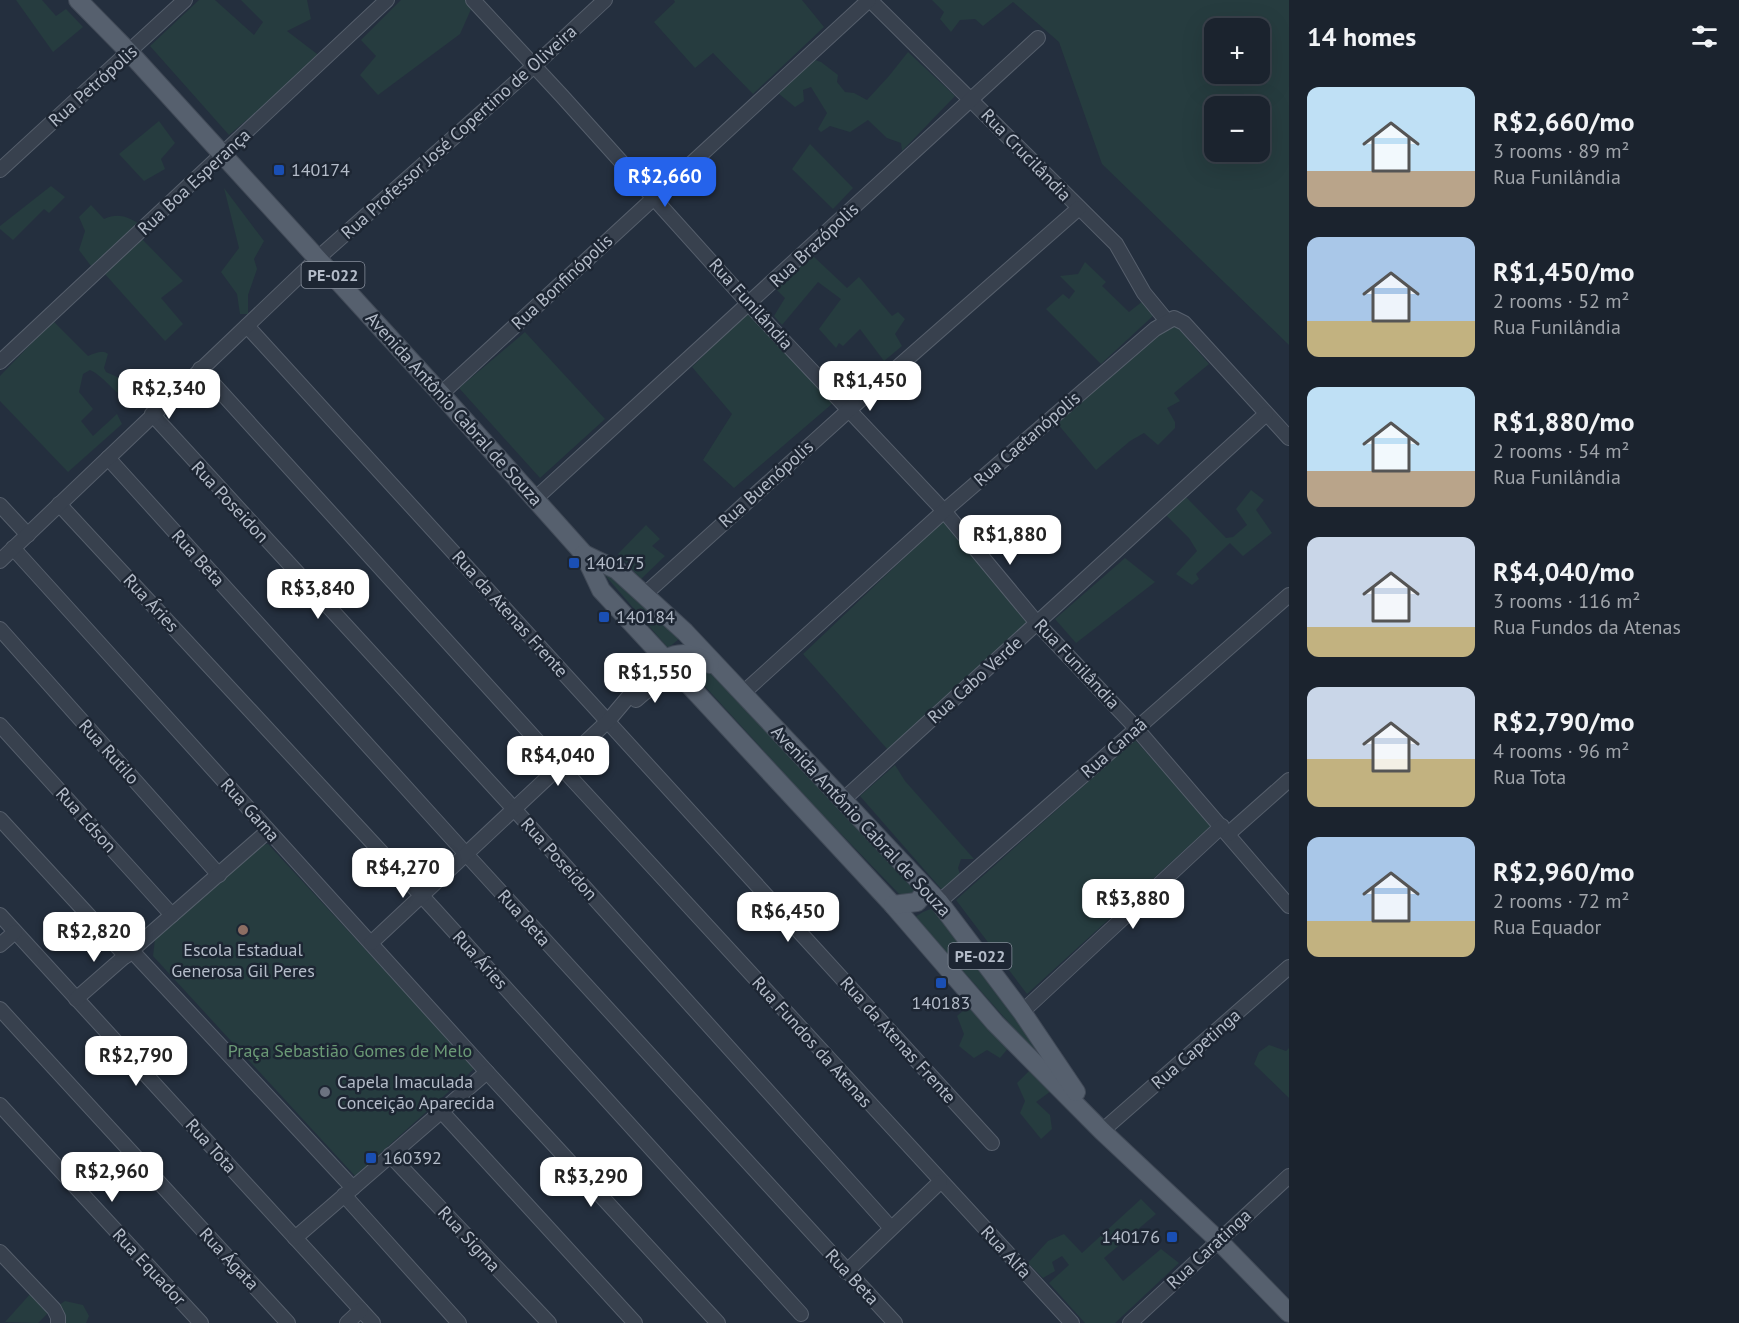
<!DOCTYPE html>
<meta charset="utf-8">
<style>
:root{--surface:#1b232e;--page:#242b36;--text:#f1f3f6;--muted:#a0a4aa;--line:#39404a;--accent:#2563eb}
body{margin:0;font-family:"PT Sans",sans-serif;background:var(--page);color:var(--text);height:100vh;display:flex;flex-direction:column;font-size:22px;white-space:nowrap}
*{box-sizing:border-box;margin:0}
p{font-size:20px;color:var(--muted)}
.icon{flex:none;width:33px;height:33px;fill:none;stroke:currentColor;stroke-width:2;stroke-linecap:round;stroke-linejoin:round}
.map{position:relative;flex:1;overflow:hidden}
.sheet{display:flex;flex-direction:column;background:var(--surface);width:450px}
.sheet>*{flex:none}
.fabs{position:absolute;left:1204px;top:18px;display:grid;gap:12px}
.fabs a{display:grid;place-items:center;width:66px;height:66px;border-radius:12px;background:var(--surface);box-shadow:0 6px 24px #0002,0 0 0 2px var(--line);font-size:30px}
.price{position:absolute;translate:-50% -51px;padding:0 14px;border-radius:12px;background:#fff;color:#222;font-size:20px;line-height:39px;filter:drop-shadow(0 2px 3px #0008)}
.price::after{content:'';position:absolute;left:50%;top:36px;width:18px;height:14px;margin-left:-9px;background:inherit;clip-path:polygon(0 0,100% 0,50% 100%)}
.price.on{background:var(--accent);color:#fff}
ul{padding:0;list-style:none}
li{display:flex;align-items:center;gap:18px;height:150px;padding:0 18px}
li span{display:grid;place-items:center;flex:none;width:168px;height:120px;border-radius:12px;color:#555}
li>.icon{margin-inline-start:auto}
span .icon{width:72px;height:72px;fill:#fffc;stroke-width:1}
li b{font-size:26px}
h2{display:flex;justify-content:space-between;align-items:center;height:72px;padding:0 18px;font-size:26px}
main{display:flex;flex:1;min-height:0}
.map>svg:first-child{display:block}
</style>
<main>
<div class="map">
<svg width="1289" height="1323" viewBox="0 0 1289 1323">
<rect width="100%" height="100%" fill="#242f3e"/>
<!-- green -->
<g fill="#263c3f" fill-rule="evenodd">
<path d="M16 0H42L56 16 66 9 83 27 53 52Z"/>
<path d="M199 0H215L254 35 263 22 241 0H307L311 19 287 31 321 57 229 135 150 46Z"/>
<path d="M401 0H466L472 7 460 34 378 95 360 75 376 56 361 40Z"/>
<path d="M674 0H802L824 27 753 94 713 53 695 68 654 22 675 2Z"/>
<path d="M932 0H1289V345L1102 164 1059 42 1013 2 983 26 975 19 960 20 951 32 940 19 944 12ZM1260 28V74H1215V28ZM1260 106V152H1215V106Z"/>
<path d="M908 52 955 96 902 151 901 143 887 138 868 120 850 132 830 126 821 132 818 129 827 113 811 87 803 90 804 101 795 107 778 93 815 60 821 62 838 75 837 82 845 92 854 93 867 100 889 76Z"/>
<path d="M159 121 175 143 161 159 165 169 144 181 119 154Z"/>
<path d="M810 144 853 188 833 209 792 169Z"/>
<path d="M51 186 65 197 49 213 44 209 13 240 0 229V226Z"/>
<path d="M224 188 264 241 254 259 257 269 248 295V314H240L237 294 221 272 239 248Z"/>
<path d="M91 205 104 219C117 213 126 216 138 223L91 266 79 250 85 231 79 217Z"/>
<path d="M141 238 183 281 161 298 183 324 165 341 104 273Z"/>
<path d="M812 255 847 288 859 277 892 316 898 312 905 319 895 334 902 346 884 361 860 329 843 346 839 343 836 348 819 329 841 299 818 282 782 325 774 316 785 298 774 287Z"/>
<path d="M1085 262 1106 282 1102 286 1129 312 1143 301 1155 314 1101 364 1046 309 1063 294 1069 299 1075 291 1060 276 1078 274Z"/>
<path d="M748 311 833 403 734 488 703 460 732 414 692 367Z"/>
<path d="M53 321 88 356C95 353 103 349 108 354L104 368 106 372 144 389 141 396 136 402C118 400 106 377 90 370L83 374 79 392 93 409 81 421 93 436 117 414 122 424 68 472 0 401V376Z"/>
<path d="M1174 323 1209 364 1174 393 1180 401 1167 408 1175 422V428L1158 445 1144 433 1130 441 1096 470 1057 423Z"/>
<path d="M525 332 605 419 540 478 459 388Z"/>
<path d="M1251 490 1264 500 1256 510 1272 533 1243 556 1230 543 1196 574 1199 579 1192 585 1176 574 1197 551 1189 538 1166 515 1186 497 1226 538 1233 537 1247 525 1236 509Z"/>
<path d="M945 519 1028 623 888 750 803 654Z"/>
<path d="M646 525 660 539 652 546 665 556 641 579 618 554Z"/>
<path d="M1125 558 1155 582 1076 643 1055 619Z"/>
<path d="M597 566 608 572 672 629 679 639 668 648Z"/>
<path d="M680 659 698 662 719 678 914 890 912 896 903 898 815 807Z"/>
<path d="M1135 740 1212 825 1027 994 956 900Z"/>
<path d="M895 765 905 781 974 859H961L958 868 960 874 943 891 860 796Z"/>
<path d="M268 844 475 1068 355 1176 153 956 155 939 261 845Z"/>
<path d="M933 908 980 966 1065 1086 915 917 923 912Z"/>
<path d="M971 1004 1009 1047 1000 1058 987 1050 974 1058 959 1046 964 1034 957 1016Z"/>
<path d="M1269 1045 1286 1051 1289 1048V1098L1254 1064 1259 1052Z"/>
<path d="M1031 1069 1051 1091 1036 1102 1050 1115 1052 1129 1041 1139 1020 1113 1025 1101 1017 1083Z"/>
<path d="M1141 1199 1156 1214 1104 1258 1123 1281 1161 1249 1179 1263 1115 1323H1085L1049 1283 1069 1265 1062 1256 1052 1262 1055 1271 1043 1278 1028 1263 1048 1241 1064 1234 1082 1253Z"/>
<path d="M32 1292 48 1313 38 1323 5 1322Z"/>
<path d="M65 1301 83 1305 89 1316 86 1323H63L59 1305Z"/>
</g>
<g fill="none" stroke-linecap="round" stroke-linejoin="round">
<!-- minor casing -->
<g stroke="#565f6c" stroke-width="16">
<g id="minor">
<path d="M473 0 562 96 749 304 944 511 1037 623 1136 728 1289 906"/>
<path d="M870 0 1116 244 1144 293 1167 321"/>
<path d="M0 170 185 0"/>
<path d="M247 326 992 1143"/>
<path d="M0 362 387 0"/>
<path d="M200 369 560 766 1072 1323"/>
<path d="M441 394 869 0"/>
<path d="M152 414 514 809 891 1228"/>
<path d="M108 458 466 854 895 1323"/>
<path d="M535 499 1038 38"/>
<path d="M59 504 433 908 801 1314"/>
<path d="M0 505 28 535"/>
<path d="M13 548 487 1072 718 1323"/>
<path d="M0 561 318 258 534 66 605 0"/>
<path d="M644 595 850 409 1079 208"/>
<path d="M0 629 219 875"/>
<path d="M743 693 944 511 1155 329 1174 318 1184 323 1289 438"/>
<path d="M636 700C654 684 661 680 685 681"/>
<path d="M0 725 172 915"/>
<path d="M843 800 1266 414"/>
<path d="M0 819 126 956"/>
<path d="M1228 834 1289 780"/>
<path d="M939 902 1289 595"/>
<path d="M0 915 373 1323"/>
<path d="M371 943 608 721 630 695 665 659"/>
<path d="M0 945 15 932"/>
<path d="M132 951 353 1188"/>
<path d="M76 999 268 831"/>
<path d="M0 1009 288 1323"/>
<path d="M1022 1012 1222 826"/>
<path d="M0 1105 201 1323"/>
<path d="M441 1111 635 1323"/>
<path d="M1102 1131 1289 967"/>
<path d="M390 1155 549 1323"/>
<path d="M344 1195 459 1323"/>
<path d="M295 1238 487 1072"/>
<path d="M0 1252 54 1309 58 1317V1323"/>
<path d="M846 1272 940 1182"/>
<path d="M347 1323 361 1310"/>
<path d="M1130 1323 1289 1176"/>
</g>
</g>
<!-- major casing -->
<g stroke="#414a57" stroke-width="20">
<g id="major">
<path d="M78 0 130 53 441 394 584 554 601 590 893 905 995 1023 1102 1131 1218 1240 1289 1313"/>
<path d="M584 554 617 570 685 632 939 902 1022 1012 1076 1092"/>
<path d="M665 659C682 650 695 654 710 664"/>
<path d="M893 905 917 902 927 890"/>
</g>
</g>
<!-- minor -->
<use href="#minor" stroke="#38414e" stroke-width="14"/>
<!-- major -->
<use href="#major" stroke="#56606e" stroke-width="18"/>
</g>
<!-- markers -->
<g fill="#1a4fb4" stroke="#1d2633" stroke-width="2">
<rect x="273" y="164" width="12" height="12" rx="3"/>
<rect x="568" y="557" width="12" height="12" rx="3"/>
<rect x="598" y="611" width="12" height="12" rx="3"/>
<rect x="935" y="977" width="12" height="12" rx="3"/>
<rect x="365" y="1152" width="12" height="12" rx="3"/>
<rect x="1166" y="1231" width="12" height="12" rx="3"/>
</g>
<circle fill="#8d6e63" stroke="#1d2633" stroke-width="2" cx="243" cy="930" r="6"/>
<circle fill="#6b7280" stroke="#1d2633" stroke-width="2" cx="325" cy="1092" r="6"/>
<g text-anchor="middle" stroke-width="5" stroke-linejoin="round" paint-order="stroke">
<!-- shield labels -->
<g fill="#1d2633" stroke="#878f9c" stroke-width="1.5">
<rect x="301.5" y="262" width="63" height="26" rx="4.5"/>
<rect x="948.5" y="943" width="63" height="26" rx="4.5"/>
</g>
<g font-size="16" font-weight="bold" fill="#b4bcc9">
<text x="333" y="281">PE-022</text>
<text x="980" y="962">PE-022</text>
</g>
<!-- street labels -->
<g font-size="18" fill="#b4bcc9" stroke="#1d2633">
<text transform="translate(93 86) rotate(-42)" y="6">Rua Petrópolis</text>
<text transform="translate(459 132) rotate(-42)" y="6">Rua Professor José Copertino de Oliveira</text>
<text transform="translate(1026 155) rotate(46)" y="6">Rua Crucilândia</text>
<text transform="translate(194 182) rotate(-43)" y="6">Rua Boa Esperança</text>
<text transform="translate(814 245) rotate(-43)" y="6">Rua Brazópolis</text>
<text transform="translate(562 282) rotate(-43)" y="6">Rua Bonfinópolis</text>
<text transform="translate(751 304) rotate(48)" y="6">Rua Funilândia</text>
<text transform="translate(454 409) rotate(48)" y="6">Avenida Antônio Cabral de Souza</text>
<text transform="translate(1027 439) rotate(-41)" y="6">Rua Caetanópolis</text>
<text transform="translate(766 484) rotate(-42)" y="6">Rua Buenópolis</text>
<text transform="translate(230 502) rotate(47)" y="6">Rua Poseidon</text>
<text transform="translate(198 558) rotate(48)" y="6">Rua Beta</text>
<text transform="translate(151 603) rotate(47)" y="6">Rua Áries</text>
<text transform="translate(510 614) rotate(48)" y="6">Rua da Atenas Frente</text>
<text transform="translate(1077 664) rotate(47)" y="6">Rua Funilândia</text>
<text transform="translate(975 680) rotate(-42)" y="6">Rua Cabo Verde</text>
<text transform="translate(1114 748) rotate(-41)" y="6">Rua Canaã</text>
<text transform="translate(109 752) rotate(48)" y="6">Rua Rutilo</text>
<text transform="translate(250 810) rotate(48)" y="6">Rua Gama</text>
<text transform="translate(86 820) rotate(48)" y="6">Rua Edson</text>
<text transform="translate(861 821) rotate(47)" y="6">Avenida Antônio Cabral de Souza</text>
<text transform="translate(559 859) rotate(48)" y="6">Rua Poseidon</text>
<text transform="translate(524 918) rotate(48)" y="6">Rua Beta</text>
<text transform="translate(480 960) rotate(48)" y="6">Rua Áries</text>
<text transform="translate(898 1040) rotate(48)" y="6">Rua da Atenas Frente</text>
<text transform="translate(812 1042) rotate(48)" y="6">Rua Fundos da Atenas</text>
<text transform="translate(1196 1049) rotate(-41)" y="6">Rua Capetinga</text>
<text transform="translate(211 1146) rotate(48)" y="6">Rua Tota</text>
<text transform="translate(469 1239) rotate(47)" y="6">Rua Sigma</text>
<text transform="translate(1209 1249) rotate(-43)" y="6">Rua Caratinga</text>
<text transform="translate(1006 1252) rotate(47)" y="6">Rua Alfa</text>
<text transform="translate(229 1259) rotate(47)" y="6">Rua Ágata</text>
<text transform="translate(149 1267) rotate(47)" y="6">Rua Equador</text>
<text transform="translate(852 1277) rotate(47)" y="6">Rua Beta</text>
</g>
<!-- poi labels -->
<g font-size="18" fill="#b4bcc9" stroke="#1d2633" text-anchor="start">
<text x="291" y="176">140174</text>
<text x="586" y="569">140175</text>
<text x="616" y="623">140184</text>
<text x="243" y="956" text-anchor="middle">Escola Estadual<tspan x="243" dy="21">Generosa Gil Peres</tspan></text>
<text x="941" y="1009" text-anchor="middle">140183</text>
<text x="337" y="1088">Capela Imaculada<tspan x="337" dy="21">Conceição Aparecida</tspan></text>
<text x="383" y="1164">160392</text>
<text x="1160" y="1243" text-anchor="end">140176</text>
</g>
<!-- park labels -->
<g font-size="18" fill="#6b9a76" stroke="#1d2633">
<text x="350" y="1057">Praça Sebastião Gomes de Melo</text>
</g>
</g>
</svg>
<div class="fabs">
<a>+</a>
<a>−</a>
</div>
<b class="price on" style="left:665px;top:208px">R$2,660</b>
<b class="price" style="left:870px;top:412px">R$1,450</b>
<b class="price" style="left:169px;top:420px">R$2,340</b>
<b class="price" style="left:1010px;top:566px">R$1,880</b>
<b class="price" style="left:318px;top:620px">R$3,840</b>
<b class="price" style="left:655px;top:704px">R$1,550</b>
<b class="price" style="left:558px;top:787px">R$4,040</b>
<b class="price" style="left:403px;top:899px">R$4,270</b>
<b class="price" style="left:1133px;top:930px">R$3,880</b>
<b class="price" style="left:788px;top:943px">R$6,450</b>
<b class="price" style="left:94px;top:963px">R$2,820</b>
<b class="price" style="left:136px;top:1087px">R$2,790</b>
<b class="price" style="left:112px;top:1203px">R$2,960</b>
<b class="price" style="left:591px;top:1208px">R$3,290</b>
</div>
<section class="sheet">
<h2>14 homes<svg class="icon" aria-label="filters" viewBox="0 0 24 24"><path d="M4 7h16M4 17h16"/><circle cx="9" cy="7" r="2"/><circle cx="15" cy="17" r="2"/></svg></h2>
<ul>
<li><span style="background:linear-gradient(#bfe0f5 70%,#b9a48a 0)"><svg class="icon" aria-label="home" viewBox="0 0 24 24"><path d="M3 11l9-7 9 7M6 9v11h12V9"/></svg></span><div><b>R$2,660/mo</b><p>3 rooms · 89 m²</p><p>Rua Funilândia</p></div></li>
<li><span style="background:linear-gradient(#a9c7e8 70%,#c2b280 0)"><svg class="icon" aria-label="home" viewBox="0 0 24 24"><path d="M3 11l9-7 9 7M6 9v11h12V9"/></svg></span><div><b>R$1,450/mo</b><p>2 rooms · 52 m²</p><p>Rua Funilândia</p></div></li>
<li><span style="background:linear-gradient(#bfe0f5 70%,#b9a48a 0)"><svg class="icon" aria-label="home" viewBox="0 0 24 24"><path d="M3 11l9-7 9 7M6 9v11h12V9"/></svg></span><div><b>R$1,880/mo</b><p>2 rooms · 54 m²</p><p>Rua Funilândia</p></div></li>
<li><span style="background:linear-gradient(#c9d6e8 75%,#c2b280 0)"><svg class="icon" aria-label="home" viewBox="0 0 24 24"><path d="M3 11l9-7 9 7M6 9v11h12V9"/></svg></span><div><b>R$4,040/mo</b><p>3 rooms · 116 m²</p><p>Rua Fundos da Atenas</p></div></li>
<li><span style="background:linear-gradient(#c9d6e8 60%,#c2b280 0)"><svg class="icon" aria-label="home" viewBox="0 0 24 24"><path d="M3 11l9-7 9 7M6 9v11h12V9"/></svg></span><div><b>R$2,790/mo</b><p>4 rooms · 96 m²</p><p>Rua Tota</p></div></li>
<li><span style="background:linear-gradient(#a9c7e8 70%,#c2b280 0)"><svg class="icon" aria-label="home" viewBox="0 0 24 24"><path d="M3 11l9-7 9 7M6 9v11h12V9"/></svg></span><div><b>R$2,960/mo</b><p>2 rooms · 72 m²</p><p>Rua Equador</p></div></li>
</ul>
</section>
</main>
